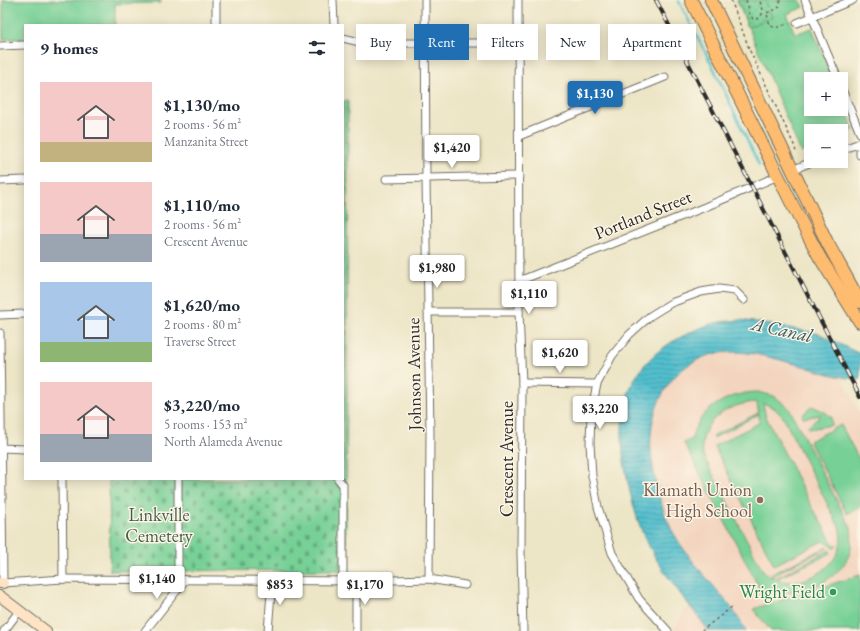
<!DOCTYPE html>
<meta charset="utf-8">
<style>
:root{--surface:#fff;--page:#f2f2f3;--text:#1f2937;--muted:#747a83;--accent:#1f6fb2}
body{margin:0;font-family:"EB Garamond",serif;background:var(--page);color:var(--text);height:100vh;display:flex;flex-direction:column;font-size:15px;white-space:nowrap}
*{box-sizing:border-box;margin:0}
p{font-size:13px;color:var(--muted)}
.icon{flex:none;width:22px;height:22px;fill:none;stroke:currentColor;stroke-width:2;stroke-linecap:round;stroke-linejoin:round}
.map{position:relative;flex:1;overflow:hidden}
.panel{position:absolute;left:24px;top:24px;width:320px;height:456px;display:flex;flex-direction:column;background:var(--surface);border-radius:0px;box-shadow:0 2px 10px #0003}
.panel>*{flex:none}
.banner{position:absolute;left:356px;top:24px;width:380px;height:36px;display:flex;gap:8px}
.controls{position:absolute;left:804px;top:72px;display:grid;gap:8px}
.controls a{display:grid;place-items:center;width:44px;height:44px;border-radius:0px;background:var(--surface);box-shadow:0 2px 10px #0003;font-size:20px}
.price{position:absolute;translate:-50% -34px;padding:0 9px;border-radius:4px;background:#fff;color:#222;font-size:13px;line-height:26px;filter:drop-shadow(0 1px 2px #0008)}
.price::after{content:'';position:absolute;left:50%;top:24px;width:12px;height:9px;margin-left:-6px;background:inherit;clip-path:polygon(0 0,100% 0,50% 100%)}
.price.on{background:var(--accent);color:#fff}
ul{padding:0;list-style:none}
li{display:flex;align-items:center;gap:12px;height:100px;padding:0 16px}
li span{display:grid;place-items:center;flex:none;width:112px;height:80px;border-radius:0px;color:#555}
li>.icon{margin-inline-start:auto}
span .icon{width:48px;height:48px;fill:#fffc;stroke-width:1}
li b{font-size:17px}
h2{display:flex;justify-content:space-between;align-items:center;height:48px;padding:0 16px;font-size:17px}
.chip{padding:0 14px;border-radius:0px;background:var(--surface);box-shadow:0 2px 10px #0003;font-size:14px;line-height:36px}
.chip.on{background:var(--accent);color:#fff}
.map>svg:first-child{display:block}
</style>
<div class="map">
<svg width="860" height="631" viewBox="0 0 860 631">
<defs>
<pattern id="cemetery-stones" width="16" height="16" patternUnits="userSpaceOnUse"><rect width="16" height="16" fill="#77d096"/><path d="M2 7V4a2 2 0 0 1 4 0v3zM10 15v-3a2 2 0 0 1 4 0v3z" fill="#62a97b"/></pattern>
<pattern id="garden-dots" width="8" height="8" patternUnits="userSpaceOnUse"><rect width="8" height="8" fill="#77d096"/><path d="M2 2h.1M6 6h.1" fill="none" stroke="#62a97b" stroke-width="1.8" stroke-linecap="round"/></pattern>
<pattern id="water-rules" width="6" height="5" patternUnits="userSpaceOnUse"><rect width="6" height="5" fill="#53bfcd"/><path d="M0 2.5h6" fill="none" stroke="#459ba7"/></pattern>
</defs>
<rect width="100%" height="100%" fill="#fcf5e5"/>
<filter id="ink" filterUnits="userSpaceOnUse"><feTurbulence type="fractalNoise" baseFrequency=".025" numOctaves="2"/><feDisplacementMap in="SourceGraphic" scale="8" xChannelSelector="R" yChannelSelector="G"/><feConvolveMatrix kernelMatrix="1 2 1 2 8 2 1 2 1" color-interpolation-filters="sRGB"/></filter>
<filter id="wash" filterUnits="userSpaceOnUse"><feTurbulence type="fractalNoise" baseFrequency=".012" numOctaves="4" result="noise"/><feDisplacementMap in="SourceGraphic" scale="16" xChannelSelector="R" yChannelSelector="G"/><feGaussianBlur stdDeviation="0.9" result="paint"/><feColorMatrix in="noise" values="0 0 0 0 0 0 0 0 0 0 0 0 0 0 0 0 0 1.4 0 .05"/><feComposite in="paint" operator="in"/></filter>
<g filter="url(#wash)">
<rect width="100%" height="100%" fill="#ece5c6"/>
<!-- built -->
<g fill="#f3d4be">
<path d="M727 352 753 353 771 357 843 378 860 414V631H747L733 611 691 559 669 525 658 489 651 453V435L654 417 657 408 661 397 668 386 683 368 697 360Z"/>
<path d="M689 604 709 631H673Z"/>
</g>
<!-- green -->
<g fill="#77d096" stroke="#517e60" fill-rule="evenodd">
<path d="M3 0H160L161 3 115 4V25H25V39H3Z"/>
<path d="M737 0H800L804 7 787 14 795 34 812 28 833 79H811V109H841V98L854 130 841 136V131H811V148L801 153Z"/>
<path d="M758 392 774 396 789 408 851 528C852 535 852 542 851 549 845 573 818 589 795 592 789 593 774 590 771 590 768 591 765 593 763 595L684 443 692 439C697 409 730 392 758 392ZM756 402 757 403 759 416V423L714 446 774 565 823 541 832 546 834 549 837 546 834 544H833L810 503 767 419H766L763 403 774 408 783 417 839 527C852 567 791 599 763 571L703 455C697 422 727 404 756 402Z"/>
<path d="M812 406 825 412 831 417 832 425 809 429 808 427 821 415 803 418 802 415Z"/>
<path d="M758 413 759 414 714 438 713 436Z"/>
<path d="M841 425 860 461V508L847 514 809 441Z"/>
<path d="M827 547V548L781 571V572L772 577 771 574Z"/>
<path d="M829 550 831 553 776 579V578Z"/>
<path d="M860 575V631H771L753 609Z"/>
</g>
<!-- cemetery -->
<path fill="url(#cemetery-stones)" stroke="#517e60" d="M343 101H348L346 570 110 571 109 479H343Z"/>
<!-- garden -->
<path fill="url(#garden-dots)" stroke="#517e60" d="M737 0H765L772 17 748 27Z"/>
<!-- water -->
<path fill="url(#water-rules)" stroke="#3f757c" d="M741 320 778 326 820 334 860 354V380C854 377 849 379 843 377 828 375 814 369 799 365 775 359 753 351 728 352 675 355 647 403 651 453 653 472 658 493 664 512 678 551 709 578 733 610 738 617 741 624 746 631H709C686 600 659 570 643 534 635 514 630 494 626 473 615 415 624 366 681 337 704 325 716 321 741 320Z"/>
<g fill="none" stroke-linecap="round" stroke-linejoin="round">
<!-- stream -->
<path stroke="#53bfcd" stroke-width="2.5" d="M678 0 713 67 759 165"/>
</g>
</g>
<g filter="url(#ink)">
<g fill="none" stroke-linecap="round" stroke-linejoin="round">
<!-- street casing -->
<g stroke="#6f6c61" stroke-width="9">
<g id="street">
<path d="M216 0V25"/>
<path d="M333 0 334 25"/>
<path d="M425 0 426 179 430 433 429 579"/>
<path d="M518 0 519 312 522 383 521 553 523 631"/>
<path d="M805 0 838 79"/>
<path d="M797 23 853 0"/>
<path d="M343 38 364 43H518"/>
<path d="M0 46 25 45"/>
<path d="M841 87 860 133"/>
<path d="M519 136 665 77"/>
<path d="M860 142V155"/>
<path d="M841 150 860 143"/>
<path d="M792 170 814 161"/>
<path d="M386 179 519 176"/>
<path d="M0 181 25 180"/>
<path d="M519 281 705 207 778 176"/>
<path d="M428 312H519"/>
<path d="M0 315 25 314"/>
<path d="M0 333 3 583 63 579 356 581 429 579 465 585"/>
<path d="M522 383 597 384"/>
<path d="M0 448 25 449"/>
<path d="M62 479 63 579"/>
<path d="M178 479V580"/>
<path d="M338 479 343 485V581"/>
<path d="M4 631 20 610"/>
<path d="M145 631 185 580"/>
<path d="M268 631 272 580"/>
<path d="M356 631V581"/>
<path d="M668 631 639 599 612 553 598 507 592 476 590 443 591 413 597 384 612 356 629 335 650 316 671 303 701 292 719 289 735 291 744 300"/>
</g>
</g>
<!-- secondary casing -->
<g stroke="#6f6c61" stroke-width="12">
<g id="secondary">
<path d="M0 583H3"/>
<path d="M0 596 46 631"/>
</g>
</g>
<!-- primary casing -->
<g stroke="#6f6c61" stroke-width="14">
<g id="primary">
<path d="M691 0 794 208 819 256 860 322"/>
<path d="M711 0 827 242 860 302"/>
</g>
</g>
<!-- path -->
<g stroke="#6f6c61" stroke-width="1.5" stroke-dasharray="3 3" stroke-linecap="butt">
<path d="M731 0 750 51 795 147 796 153"/>
<path d="M746 0 749 9V13L753 19H757C766 13 763 8 759 0"/>
<path d="M780 0V6L777 9 766 13C768 16 768 19 769 22 772 32 783 25 789 23"/>
<path d="M701 631 732 607"/>
</g>
<!-- street -->
<use href="#street" stroke="#fff" stroke-width="7"/>
<!-- secondary -->
<use href="#secondary" stroke="#fee4c5" stroke-width="10"/>
<!-- primary -->
<use href="#primary" stroke="#fdbc6f" stroke-width="12"/>
<!-- rail casing -->
<g stroke="#2b2b2b" stroke-width="4">
<path id="rail" d="M656 0 860 397"/>
</g>
<!-- rail -->
<use href="#rail" stroke="#fcf5e5" stroke-width="2.5" stroke-dasharray="8" stroke-linecap="butt"/>
</g>
</g>
<!-- markers -->
<circle fill="#8d6e63" stroke="#fcf5e5" stroke-width="1.5" cx="760" cy="500" r="4"/>
<circle fill="#2e9e5b" stroke="#fcf5e5" stroke-width="1.5" cx="833" cy="592" r="4"/>
<g text-anchor="middle" stroke-width="3" stroke-linejoin="round" paint-order="stroke">
<!-- street labels -->
<g font-size="18" fill="#2b2b2b" stroke="#fcf5e5">
<text transform="translate(643 215) rotate(-22)" y="6">Portland Street</text>
<text transform="translate(414 374) rotate(-91)" y="6">Johnson Avenue</text>
<text transform="translate(507 459) rotate(-90)" y="6">Crescent Avenue</text>
</g>
<!-- education labels -->
<g font-size="18" fill="#785e54" stroke="#fcf5e5" text-anchor="end">
<text x="752" y="496">Klamath Union<tspan x="752" dy="21">High School</tspan></text>
</g>
<!-- park labels -->
<g font-size="18" fill="#425d4b" stroke="#fcf5e5">
<text x="159" y="521">Linkville<tspan x="159" dy="21">Cemetery</tspan></text>
</g>
<!-- leisure labels -->
<g font-size="18" fill="#27864d" stroke="#fcf5e5" text-anchor="end">
<text x="825" y="598">Wright Field</text>
</g>
<!-- water labels -->
<g font-size="19" font-style="italic" fill="#37575c" stroke="#fcf5e5">
<text transform="translate(782 329) rotate(12)" y="7">A Canal</text>
</g>
</g>
</svg>
<div class="controls">
<a>+</a>
<a>−</a>
</div>
<b class="price on" style="left:595px;top:115px">$1,130</b>
<b class="price" style="left:452px;top:169px">$1,420</b>
<b class="price" style="left:437px;top:289px">$1,980</b>
<b class="price" style="left:529px;top:315px">$1,110</b>
<b class="price" style="left:560px;top:374px">$1,620</b>
<b class="price" style="left:600px;top:430px">$3,220</b>
<b class="price" style="left:157px;top:600px">$1,140</b>
<b class="price" style="left:280px;top:606px">$853</b>
<b class="price" style="left:365px;top:606px">$1,170</b>
<div class="banner">
<a class="chip">Buy</a>
<a class="chip on">Rent</a>
<a class="chip">Filters</a>
<a class="chip">New</a>
<a class="chip">Apartment</a>
</div>
<section class="panel">
<h2>9 homes<svg class="icon" aria-label="filters" viewBox="0 0 24 24"><path d="M4 7h16M4 17h16"/><circle cx="9" cy="7" r="2"/><circle cx="15" cy="17" r="2"/></svg></h2>
<ul>
<li><span style="background:linear-gradient(#f6c9c9 75%,#c2b280 0)"><svg class="icon" aria-label="home" viewBox="0 0 24 24"><path d="M3 11l9-7 9 7M6 9v11h12V9"/></svg></span><div><b>$1,130/mo</b><p>2 rooms · 56 m²</p><p>Manzanita Street</p></div></li>
<li><span style="background:linear-gradient(#f6c9c9 65%,#9aa5b1 0)"><svg class="icon" aria-label="home" viewBox="0 0 24 24"><path d="M3 11l9-7 9 7M6 9v11h12V9"/></svg></span><div><b>$1,110/mo</b><p>2 rooms · 56 m²</p><p>Crescent Avenue</p></div></li>
<li><span style="background:linear-gradient(#a9c7e8 75%,#8fb573 0)"><svg class="icon" aria-label="home" viewBox="0 0 24 24"><path d="M3 11l9-7 9 7M6 9v11h12V9"/></svg></span><div><b>$1,620/mo</b><p>2 rooms · 80 m²</p><p>Traverse Street</p></div></li>
<li><span style="background:linear-gradient(#f6c9c9 65%,#9aa5b1 0)"><svg class="icon" aria-label="home" viewBox="0 0 24 24"><path d="M3 11l9-7 9 7M6 9v11h12V9"/></svg></span><div><b>$3,220/mo</b><p>5 rooms · 153 m²</p><p>North Alameda Avenue</p></div></li>
</ul>
</section>
</div>
